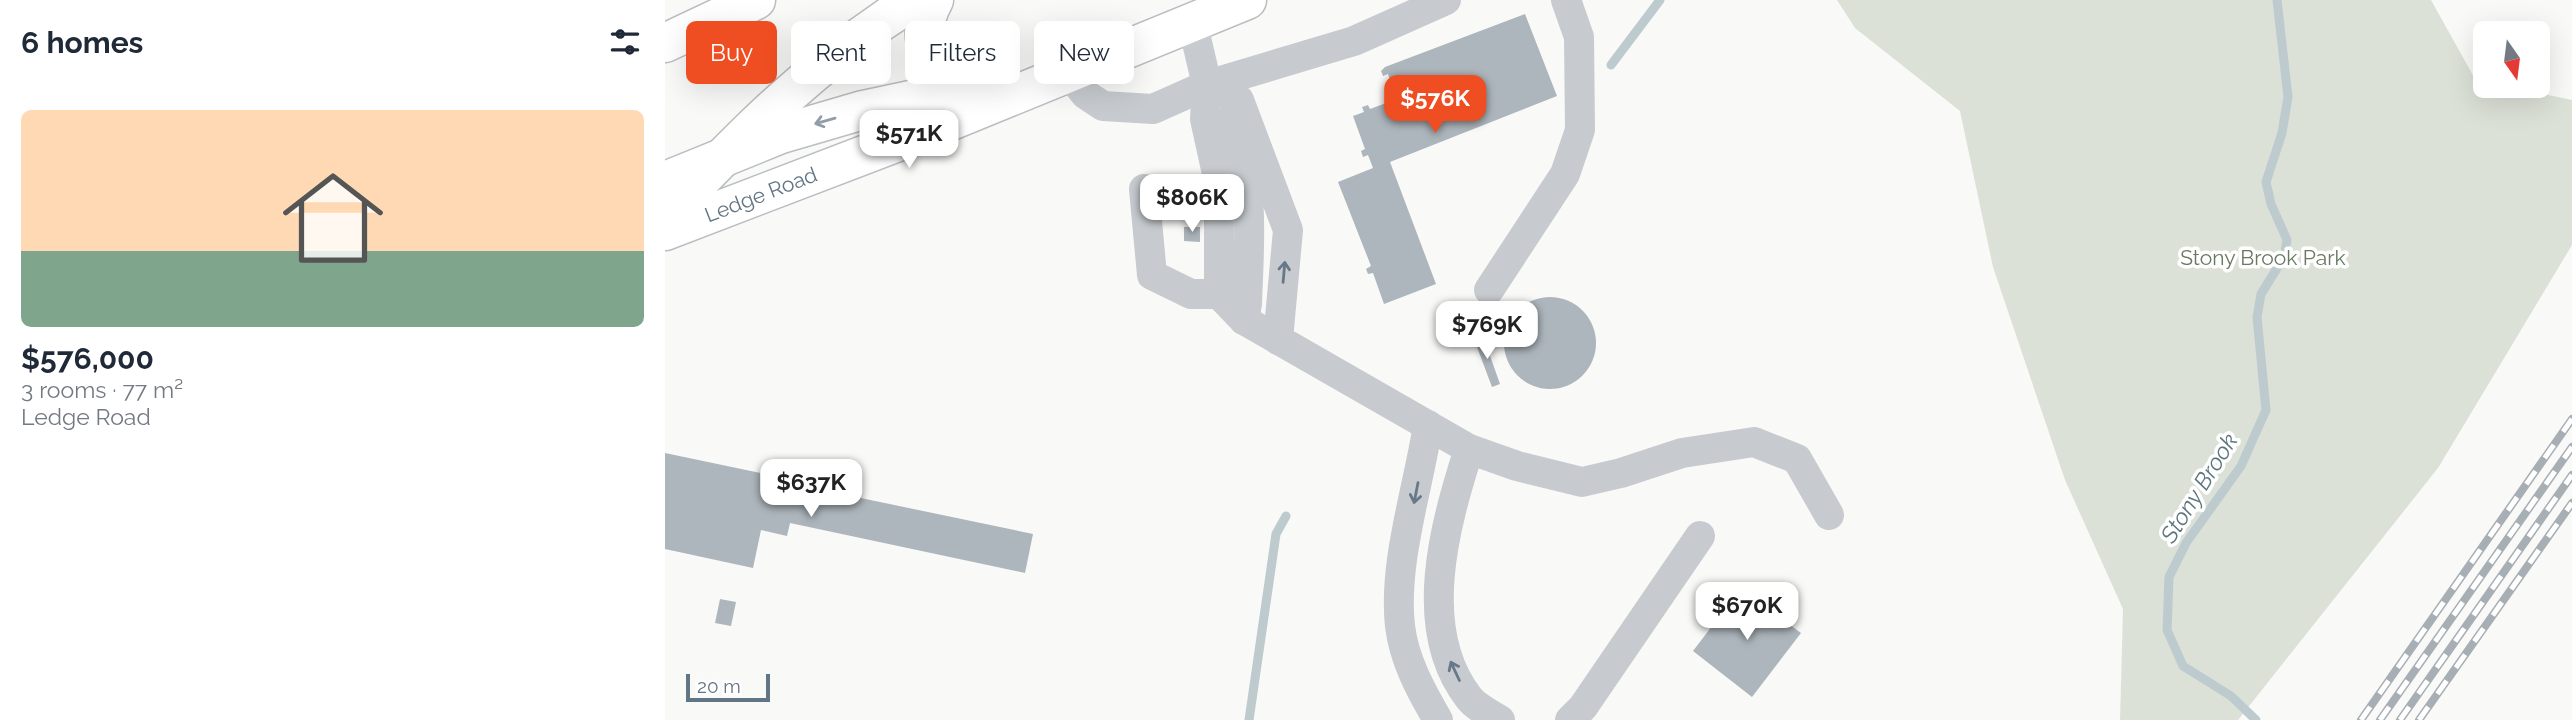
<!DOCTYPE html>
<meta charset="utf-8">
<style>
:root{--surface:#fff;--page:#f2f2f3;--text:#1f2937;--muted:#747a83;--accent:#ee4e21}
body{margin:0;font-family:Raleway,sans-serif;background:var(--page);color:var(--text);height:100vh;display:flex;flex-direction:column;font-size:26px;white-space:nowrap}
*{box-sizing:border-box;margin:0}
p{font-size:23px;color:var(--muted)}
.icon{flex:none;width:38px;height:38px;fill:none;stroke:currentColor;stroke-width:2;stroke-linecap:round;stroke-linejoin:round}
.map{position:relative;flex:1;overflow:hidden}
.panel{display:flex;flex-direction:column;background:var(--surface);width:665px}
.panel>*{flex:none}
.banner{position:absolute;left:21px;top:21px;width:665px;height:63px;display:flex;gap:14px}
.needle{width:46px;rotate:166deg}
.fabs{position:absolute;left:1808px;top:21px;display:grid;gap:14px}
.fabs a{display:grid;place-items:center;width:77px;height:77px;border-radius:10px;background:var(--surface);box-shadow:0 7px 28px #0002;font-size:35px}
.scale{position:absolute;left:21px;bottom:18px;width:84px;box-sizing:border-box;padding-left:7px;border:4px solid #627584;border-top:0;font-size:19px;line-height:24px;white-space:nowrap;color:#627584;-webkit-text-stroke:5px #fff;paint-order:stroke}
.price{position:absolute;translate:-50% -60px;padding:0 16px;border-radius:14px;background:#fff;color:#222;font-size:23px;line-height:46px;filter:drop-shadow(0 2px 4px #0008)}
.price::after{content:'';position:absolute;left:50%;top:42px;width:21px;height:16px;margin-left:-10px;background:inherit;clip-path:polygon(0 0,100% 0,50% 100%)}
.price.on{background:var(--accent);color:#fff}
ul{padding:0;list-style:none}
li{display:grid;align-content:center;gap:14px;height:371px;padding:0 21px}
li span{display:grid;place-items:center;height:217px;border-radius:10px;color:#555}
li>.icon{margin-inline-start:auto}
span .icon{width:126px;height:126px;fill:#fffc;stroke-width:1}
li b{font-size:30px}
h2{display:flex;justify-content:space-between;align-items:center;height:84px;padding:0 21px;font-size:30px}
.pill{padding:0 24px;border-radius:10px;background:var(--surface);box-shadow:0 7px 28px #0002;font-size:24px;line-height:63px}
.pill.on{background:var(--accent);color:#fff}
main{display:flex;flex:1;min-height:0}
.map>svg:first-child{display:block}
</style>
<main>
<section class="panel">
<h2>6 homes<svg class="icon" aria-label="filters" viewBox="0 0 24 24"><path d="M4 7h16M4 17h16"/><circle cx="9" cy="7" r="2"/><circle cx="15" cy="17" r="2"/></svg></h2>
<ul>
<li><span style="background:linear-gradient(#ffd9b3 65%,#7fa58c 0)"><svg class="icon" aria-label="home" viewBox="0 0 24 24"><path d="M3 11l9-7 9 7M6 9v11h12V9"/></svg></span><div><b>$576,000</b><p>3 rooms · 77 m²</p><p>Ledge Road</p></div></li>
</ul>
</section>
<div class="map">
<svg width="1907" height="720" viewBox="0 0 1907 720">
<rect width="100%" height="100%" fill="#f9f9f7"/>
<!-- green -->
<path fill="#dbe1d7" d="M1172 0H1766L1810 79 1820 81V86H1840L1907 100V245L1773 468 1573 720H1455L1458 609 1400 480 1328 267 1295 111 1190 28Z"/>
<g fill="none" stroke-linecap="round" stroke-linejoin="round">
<!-- stream -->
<g stroke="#bdcace" stroke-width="9">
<path d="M946 65 995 0"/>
<path d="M584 720 611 534 621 516"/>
<path d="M1591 720 1566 696 1518 666 1502 630 1504 577 1521 543 1576 466 1601 410 1592 317 1596 294 1619 257 1622 240 1606 204 1601 182 1617 133 1623 97 1612 0"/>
</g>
</g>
<!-- building -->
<g fill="#adb6bc">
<path d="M860 14 892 96 725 162 771 284 719 304 708 273 703 274 701 269 706 266 673 182 708 168 703 155 698 157 696 151 700 149 688 116 699 112 697 107 703 105 705 109 732 99 723 74 718 76 716 71 720 67Z"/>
<path d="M519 227H535V242L519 241Z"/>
<circle cx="885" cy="343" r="46"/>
<path d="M818 336 835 384 827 387 809 339Z"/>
<path d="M0 453 105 475V479L368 534 360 573 125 523 122 536 96 530 88 568 0 549Z"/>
<path d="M1076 588 1136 633 1087 697 1028 651Z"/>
<path d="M55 599 71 602 66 626 50 623Z"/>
</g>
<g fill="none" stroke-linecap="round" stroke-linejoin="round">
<!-- major casing -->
<g stroke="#babec2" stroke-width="41">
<g id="major">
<path d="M0 181 116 134 198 110 325 83"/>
<path d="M0 231 259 132 582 0"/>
</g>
</g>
<!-- highway casing -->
<g stroke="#b9bdc0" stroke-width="41">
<g id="highway">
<path d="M269 0C248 38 265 71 301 89"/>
<path d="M0 43 91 0"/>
<path d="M0 218C81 131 147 65 249 0"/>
</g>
</g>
<!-- minor -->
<g stroke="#c7cbcf" stroke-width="30">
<path d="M527 21 542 85 540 119 554 183V294L579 320 804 449 852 466 917 482 956 473 1017 453 1089 442 1132 459 1164 515"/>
<path d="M404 73 420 94 438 106 488 109 542 85 689 41 781 0"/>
<path d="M542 85 574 100 623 230 613 340"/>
<path d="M564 121C591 179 584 243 582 304L579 320"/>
<path d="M479 189 487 275 526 294H554"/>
<path d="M824 290 900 174 915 130 914 37 901 0"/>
<path d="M763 425C753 489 728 563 735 626 739 660 756 691 773 720"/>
<path d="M804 449C780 524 750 629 804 698 811 707 825 714 835 720"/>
<path d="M905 720 918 707 1035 536"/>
</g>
<!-- major -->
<use href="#major" stroke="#fff" stroke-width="38"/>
<!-- highway -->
<use href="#highway" stroke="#fff" stroke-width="38"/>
<!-- rail casing -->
<g stroke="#a7aeb4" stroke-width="8">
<g id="rail">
<path d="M1696 720 1907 419"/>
<path d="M1715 720 1907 447"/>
<path d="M1735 720 1907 475"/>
<path d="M1754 720 1907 503"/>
</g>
</g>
<!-- rail -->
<use href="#rail" stroke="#fff" stroke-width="5" stroke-dasharray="16" stroke-linecap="butt"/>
</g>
<!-- one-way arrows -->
<defs><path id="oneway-shaft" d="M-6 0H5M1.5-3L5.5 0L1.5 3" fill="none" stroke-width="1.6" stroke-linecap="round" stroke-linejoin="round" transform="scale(1.75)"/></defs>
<use stroke="#919ea9" href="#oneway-shaft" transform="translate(160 121) rotate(164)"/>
<g stroke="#677988">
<use href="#oneway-shaft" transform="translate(619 272) rotate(-85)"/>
<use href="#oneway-shaft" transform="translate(751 493) rotate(101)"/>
<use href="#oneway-shaft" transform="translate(790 671) rotate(-115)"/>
</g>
<g text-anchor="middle" stroke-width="7" stroke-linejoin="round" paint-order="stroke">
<!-- street labels -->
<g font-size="21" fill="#627584" stroke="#fff">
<text transform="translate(96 195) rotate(-21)" y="7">Ledge Road</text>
</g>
<!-- park labels -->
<g font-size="21" fill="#667a62" stroke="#fff">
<text x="1598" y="265">Stony Brook Park</text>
</g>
<!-- water labels -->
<g font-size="23" font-style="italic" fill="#5d757d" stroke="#fff">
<text transform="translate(1534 488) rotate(-58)" y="8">Stony Brook</text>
</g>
</g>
</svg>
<div class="fabs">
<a><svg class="needle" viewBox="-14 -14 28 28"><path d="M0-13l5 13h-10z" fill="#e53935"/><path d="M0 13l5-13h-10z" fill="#747a83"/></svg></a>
</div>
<div class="scale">20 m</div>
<b class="price on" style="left:770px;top:135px">$576K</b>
<b class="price" style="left:244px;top:170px">$571K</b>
<b class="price" style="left:527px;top:234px">$806K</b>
<b class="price" style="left:822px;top:361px">$769K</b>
<b class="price" style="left:146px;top:519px">$637K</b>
<b class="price" style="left:1082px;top:642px">$670K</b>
<div class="banner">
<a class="pill on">Buy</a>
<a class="pill">Rent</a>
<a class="pill">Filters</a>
<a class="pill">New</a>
</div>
</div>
</main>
